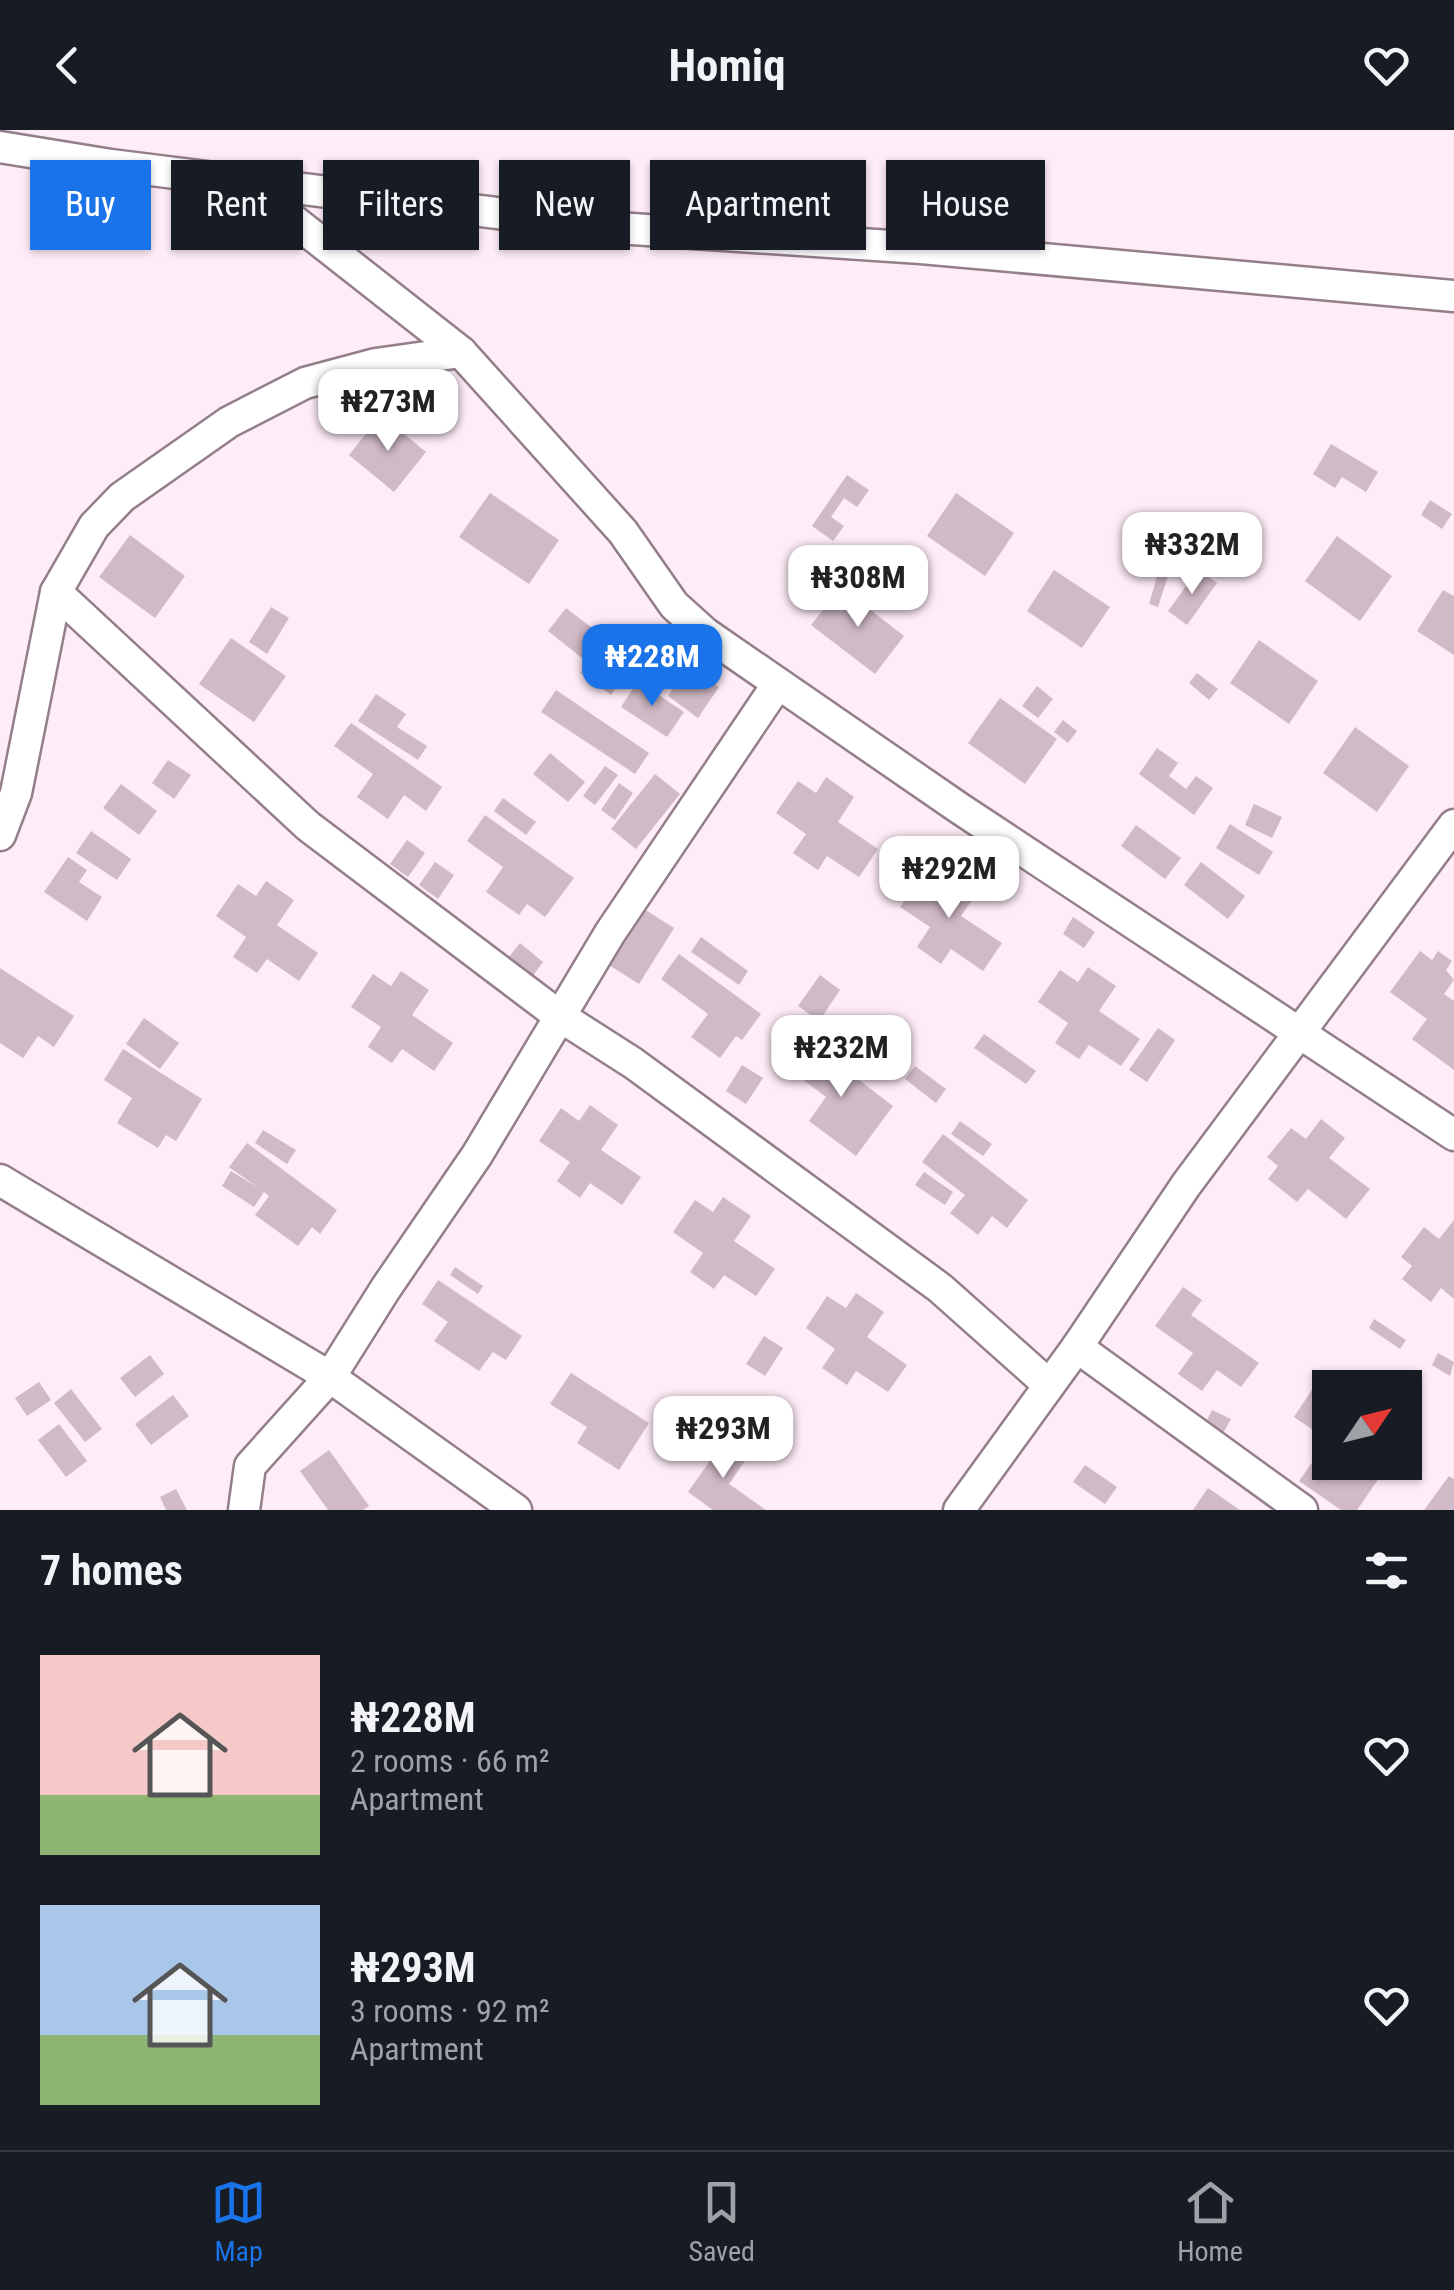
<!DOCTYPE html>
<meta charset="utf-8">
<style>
:root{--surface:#171b24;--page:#242831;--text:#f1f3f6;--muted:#9ea1a6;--line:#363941;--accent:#1a73e8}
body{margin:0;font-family:"Roboto Condensed",sans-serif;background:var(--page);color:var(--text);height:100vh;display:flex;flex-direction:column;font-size:38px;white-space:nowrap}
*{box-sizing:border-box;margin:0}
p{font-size:32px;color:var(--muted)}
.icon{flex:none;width:55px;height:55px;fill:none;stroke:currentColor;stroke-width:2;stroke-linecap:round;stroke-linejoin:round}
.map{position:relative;height:1380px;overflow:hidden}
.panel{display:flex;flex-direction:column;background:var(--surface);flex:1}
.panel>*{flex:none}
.banner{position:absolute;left:30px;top:30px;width:1395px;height:90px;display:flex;gap:20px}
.needle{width:65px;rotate:55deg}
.fabs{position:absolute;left:1312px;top:1240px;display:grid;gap:20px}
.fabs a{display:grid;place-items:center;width:110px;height:110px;border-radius:0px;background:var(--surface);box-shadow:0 2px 8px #0004;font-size:50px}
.price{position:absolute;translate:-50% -85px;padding:0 22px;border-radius:20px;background:#fff;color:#222;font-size:32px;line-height:65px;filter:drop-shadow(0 2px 5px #0008)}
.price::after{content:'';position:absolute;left:50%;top:60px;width:30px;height:22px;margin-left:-15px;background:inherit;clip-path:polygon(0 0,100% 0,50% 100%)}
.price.current{background:var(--accent);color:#fff}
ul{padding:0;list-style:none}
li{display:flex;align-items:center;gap:30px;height:250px;padding:0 40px}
li span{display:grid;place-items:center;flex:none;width:280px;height:200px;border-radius:0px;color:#555}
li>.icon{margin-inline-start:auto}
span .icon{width:120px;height:120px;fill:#fffc;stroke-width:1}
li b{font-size:42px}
h2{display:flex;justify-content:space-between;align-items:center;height:120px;padding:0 40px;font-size:42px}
.chip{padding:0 35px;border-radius:0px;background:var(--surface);box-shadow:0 2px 8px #0004;font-size:35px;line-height:90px}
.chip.current{background:var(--accent);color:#fff}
header{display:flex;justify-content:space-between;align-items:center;height:130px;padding:0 40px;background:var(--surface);font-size:45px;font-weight:700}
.dock{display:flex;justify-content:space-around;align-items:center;height:140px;border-top:2px solid var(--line);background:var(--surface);font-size:28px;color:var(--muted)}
.dock a{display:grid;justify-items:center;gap:5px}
.dock .current{color:var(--accent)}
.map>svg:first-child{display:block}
</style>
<header><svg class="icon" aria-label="back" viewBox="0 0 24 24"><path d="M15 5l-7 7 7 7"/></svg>Homiq<svg class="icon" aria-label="heart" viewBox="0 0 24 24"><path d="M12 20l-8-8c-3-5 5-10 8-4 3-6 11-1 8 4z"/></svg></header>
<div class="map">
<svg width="1454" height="1380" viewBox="0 0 1454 1380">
<rect width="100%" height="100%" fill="#fdf8fb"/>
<!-- built -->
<path fill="#feecf7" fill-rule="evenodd" d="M0 0H1454V1380H0ZM1330 1258H1405V1332H1330Z"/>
<!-- building -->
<g fill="#d1bac7">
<path d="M381 285 426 322 394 362 349 325Z"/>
<path d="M1331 314 1378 342 1366 362 1342 347 1335 358 1313 344Z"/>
<path d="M847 345 869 360 857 377 844 368 831 387 844 396 833 411 812 396Z"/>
<path d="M490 363 559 410 529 454 459 407Z"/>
<path d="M956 363 1014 403 985 446 927 406Z"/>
<path d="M1430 370 1452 384 1442 399 1421 385Z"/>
<path d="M1179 400 1185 419 1157 426 1151 407Z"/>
<path d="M130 405 185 446 155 488 99 447Z"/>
<path d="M1337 406 1392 446 1360 491 1305 451Z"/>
<path d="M1054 440 1110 477 1082 518 1027 481Z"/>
<path d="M1198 440 1217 453 1187 495 1168 481Z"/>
<path d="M1158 443 1168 446 1158 477 1149 474Z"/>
<path d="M841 457 904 506 875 544 811 495Z"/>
<path d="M1443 460 1454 466V525L1417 501Z"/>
<path d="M271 477 289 488 267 524 249 512Z"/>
<path d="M566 478 600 504 582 528 548 501Z"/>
<path d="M629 501 647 513 611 565 580 543 602 510 615 519Z"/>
<path d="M231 508 286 546 254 592 199 554Z"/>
<path d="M1259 510 1318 551 1289 594 1230 553Z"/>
<path d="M688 535 719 557 698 588 668 566Z"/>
<path d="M1197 543 1218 559 1209 570 1189 553Z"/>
<path d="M638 551 684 582 667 607 621 577Z"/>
<path d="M1037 556 1053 569 1038 588 1022 576Z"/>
<path d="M556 560 649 623 635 644 541 582Z"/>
<path d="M376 564 406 584 397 597 427 616 418 630 358 591Z"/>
<path d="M1000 568 1057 609 1025 654 968 613Z"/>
<path d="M1063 590 1077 601 1068 613 1054 602Z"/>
<path d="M351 593 442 657 426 681 404 665 388 689 357 667 373 644 334 616Z"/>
<path d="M1355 597 1409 636 1377 682 1323 643Z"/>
<path d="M1157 618 1178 633 1169 646 1186 659 1196 646 1213 658 1194 685 1139 644Z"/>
<path d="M550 623 585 652 568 672 533 644Z"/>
<path d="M168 630 191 645 174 669 152 653Z"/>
<path d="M605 636 618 645 595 675 583 666Z"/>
<path d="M655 644 680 664 636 719 611 699Z"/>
<path d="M826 647 854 667 838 692 878 719 859 747 827 726 818 740 793 723 806 704 776 683 798 651 816 663Z"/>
<path d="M619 653 633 663 615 690 601 680Z"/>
<path d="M121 654 157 681 139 705 103 678Z"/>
<path d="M503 668 536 692 526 705 494 681Z"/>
<path d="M1254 674 1282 687 1272 708 1245 695Z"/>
<path d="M485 685 574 748 545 787 527 774 519 785 486 762 503 737 467 711Z"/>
<path d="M1230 694 1273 722 1259 745 1216 718Z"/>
<path d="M1136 695 1181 728 1165 749 1121 716Z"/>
<path d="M91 701 131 729 117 750 76 723Z"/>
<path d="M407 710 425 723 408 747 390 734Z"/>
<path d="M68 727 87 740 79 752 102 767 87 791 44 762Z"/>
<path d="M435 732 454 745 438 769 419 755Z"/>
<path d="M1201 732 1245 766 1228 789 1184 755Z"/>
<path d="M950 741 978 761 961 786 1002 813 983 841 951 819 941 834 917 817 930 797 900 777 922 744 940 756Z"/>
<path d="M266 751 294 770 277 795 318 823 299 851 267 829 257 843 233 827 246 807 216 786 238 754 256 766Z"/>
<path d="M644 779 674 798 639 854 609 835Z"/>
<path d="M1073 787 1095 802 1084 818 1063 804Z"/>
<path d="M701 807 748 841 739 855 691 822Z"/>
<path d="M520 813 543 832 532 847 508 828Z"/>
<path d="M1420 821 1432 830 1438 821 1452 831 1446 840 1454 850 1444 864 1454 871V940L1412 909 1427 889 1390 862Z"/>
<path d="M679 824 761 884 742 910 736 906 720 928 691 907 708 884 661 849Z"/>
<path d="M1088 837 1116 856 1099 881 1140 909 1121 936 1089 915 1079 929 1055 913 1068 893 1038 872 1060 840 1078 852Z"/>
<path d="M0 838 74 886 54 917 38 906 23 928 0 913Z"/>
<path d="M401 841 429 860 412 885 453 913 434 941 402 919 392 933 368 917 381 897 351 877 373 844 391 856Z"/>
<path d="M820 845 840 860 819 891 798 876Z"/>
<path d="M844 887 893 920 881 938 832 905Z"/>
<path d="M144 888 179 913 160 939 126 914Z"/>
<path d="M1158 898 1175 910 1147 952 1129 940Z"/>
<path d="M984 904 1036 941 1026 954 974 918Z"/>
<path d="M809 912 893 976 856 1026 809 991 826 967 789 939Z"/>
<path d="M123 919 202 969 176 1011 166 1005 158 1018 117 993 132 968 104 950Z"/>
<path d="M742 935 763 948 746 974 726 961Z"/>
<path d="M915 936 946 959 936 973 905 949Z"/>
<path d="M590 975 618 995 601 1020 641 1047 622 1075 590 1053 580 1068 557 1051 570 1032 539 1011 561 978 579 991Z"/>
<path d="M1321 989 1345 1008 1329 1028 1370 1059 1346 1089 1308 1059 1297 1072 1268 1049 1278 1036 1267 1027 1291 998 1306 1009Z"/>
<path d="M960 991 992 1014 983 1026 951 1004Z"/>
<path d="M263 1000 296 1020 287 1034 255 1013Z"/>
<path d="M943 1004 1028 1070 1007 1098 992 1086 978 1105 950 1083 965 1065 922 1032Z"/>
<path d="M247 1013 337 1080 320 1104 312 1097 298 1116 255 1085 269 1066 264 1062 254 1077 222 1056 231 1041 257 1057 229 1037Z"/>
<path d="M924 1042 953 1062 945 1075 915 1055Z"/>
<path d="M723 1067 751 1086 734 1111 775 1139 756 1166 724 1145 714 1159 690 1142 703 1123 673 1102 695 1070 713 1082Z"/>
<path d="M1454 1090V1169L1441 1158 1431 1172 1402 1149 1412 1136 1401 1127 1424 1097 1439 1109Z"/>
<path d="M455 1137 483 1156 478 1164 450 1145Z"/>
<path d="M438 1150 522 1206 506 1230 493 1222 479 1241 434 1211 448 1192 422 1174Z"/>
<path d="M1183 1157 1202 1170 1191 1185 1259 1233 1241 1257 1217 1240 1202 1261 1178 1244 1193 1223 1155 1196Z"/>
<path d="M856 1163 884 1182 867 1207 907 1235 888 1262 856 1241 847 1255 822 1238 835 1219 806 1198 827 1166 846 1178Z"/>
<path d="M1374 1189 1406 1210 1400 1219 1369 1198Z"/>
<path d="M764 1206 783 1218 765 1246 746 1234Z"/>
<path d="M1438 1223 1454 1232 1450 1246 1432 1235Z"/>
<path d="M150 1225 164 1244 135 1267 120 1248Z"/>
<path d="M571 1243 649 1293 619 1340 577 1313 587 1297 550 1274Z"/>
<path d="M1321 1246 1338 1258H1330V1332H1390L1357 1380H1341L1299 1351 1328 1310 1294 1287Z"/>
<path d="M39 1252 51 1270 27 1286 15 1268Z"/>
<path d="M71 1259 102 1299 85 1312 54 1273Z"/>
<path d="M173 1265 189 1286 151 1315 135 1294Z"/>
<path d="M1212 1280 1231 1289 1222 1305 1204 1296Z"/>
<path d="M59 1294 87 1331 66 1347 38 1310Z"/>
<path d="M726 1308 749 1325 729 1354 766 1380H713L688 1362Z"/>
<path d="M329 1320 369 1376 363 1380H328L300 1341Z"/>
<path d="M1085 1335 1117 1357 1105 1374 1073 1352Z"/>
<path d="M1449 1346 1454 1349V1380H1424Z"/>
<path d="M1208 1358 1240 1380H1193Z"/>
<path d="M176 1359 187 1380H166L160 1367Z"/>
</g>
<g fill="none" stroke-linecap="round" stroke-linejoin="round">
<!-- minor casing -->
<g stroke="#937e8a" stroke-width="35">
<g id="minor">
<path d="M0 17 111 35 617 98 921 118 1454 166"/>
<path d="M242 50 461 222 623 402 674 475 705 503 959 678 1454 1005"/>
<path d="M56 462 308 696 558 885 633 933 940 1158 1049 1255"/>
<path d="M0 705 16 663 56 462 94 396 122 367 229 292 305 253 376 234 461 222"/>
<path d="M0 1050 330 1247 516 1380"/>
<path d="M1077 1217 1302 1380"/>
<path d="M244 1380 250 1336 330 1247 386 1158 477 1025 610 803 777 555"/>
<path d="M959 1380 1077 1217 1186 1055 1454 695"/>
</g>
</g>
<!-- minor -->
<use href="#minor" stroke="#fff" stroke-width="30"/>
</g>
</svg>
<div class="fabs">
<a><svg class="needle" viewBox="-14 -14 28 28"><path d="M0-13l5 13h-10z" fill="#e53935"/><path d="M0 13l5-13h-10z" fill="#9ea1a6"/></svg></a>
</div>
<b class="price" style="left:388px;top:324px">₦273M</b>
<b class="price" style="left:1192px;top:467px">₦332M</b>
<b class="price" style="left:858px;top:500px">₦308M</b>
<b class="price current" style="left:652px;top:579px">₦228M</b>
<b class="price" style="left:949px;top:791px">₦292M</b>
<b class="price" style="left:841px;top:970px">₦232M</b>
<b class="price" style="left:723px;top:1351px">₦293M</b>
<div class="banner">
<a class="chip current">Buy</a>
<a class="chip">Rent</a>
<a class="chip">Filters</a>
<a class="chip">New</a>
<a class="chip">Apartment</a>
<a class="chip">House</a>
</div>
</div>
<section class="panel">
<h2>7 homes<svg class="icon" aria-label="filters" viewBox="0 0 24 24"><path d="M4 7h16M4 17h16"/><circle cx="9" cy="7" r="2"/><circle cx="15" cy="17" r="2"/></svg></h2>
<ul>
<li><span style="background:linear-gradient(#f6c9c9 70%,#8fb573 0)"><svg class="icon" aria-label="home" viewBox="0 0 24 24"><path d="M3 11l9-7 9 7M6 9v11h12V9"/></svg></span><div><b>₦228M</b><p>2 rooms · 66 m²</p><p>Apartment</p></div><svg class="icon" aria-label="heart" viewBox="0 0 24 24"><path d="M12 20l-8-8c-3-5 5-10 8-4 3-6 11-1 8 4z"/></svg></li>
<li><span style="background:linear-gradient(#a9c7e8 65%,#8fb573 0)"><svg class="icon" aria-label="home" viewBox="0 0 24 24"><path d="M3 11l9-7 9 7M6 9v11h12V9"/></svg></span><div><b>₦293M</b><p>3 rooms · 92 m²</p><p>Apartment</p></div><svg class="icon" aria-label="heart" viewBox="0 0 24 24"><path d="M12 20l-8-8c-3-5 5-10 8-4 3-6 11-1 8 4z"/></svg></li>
</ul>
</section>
<nav class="dock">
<a class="current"><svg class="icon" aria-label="map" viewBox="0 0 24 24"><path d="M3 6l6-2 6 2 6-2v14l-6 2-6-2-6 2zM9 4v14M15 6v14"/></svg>Map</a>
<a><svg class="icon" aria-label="saved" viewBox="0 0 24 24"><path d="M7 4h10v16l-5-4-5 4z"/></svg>Saved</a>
<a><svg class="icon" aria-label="home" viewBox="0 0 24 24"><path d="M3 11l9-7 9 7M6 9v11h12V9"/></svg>Home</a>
</nav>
